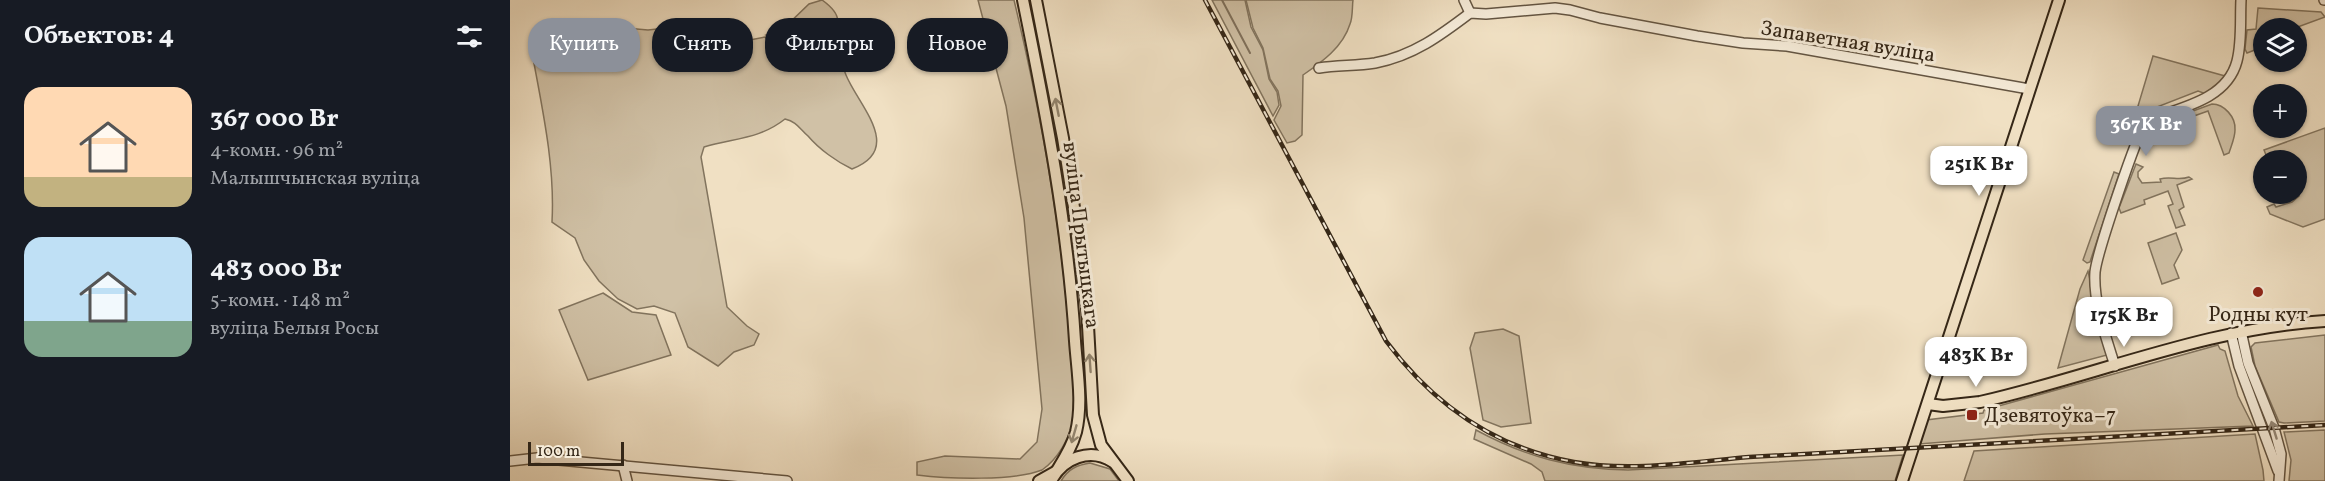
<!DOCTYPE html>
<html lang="ru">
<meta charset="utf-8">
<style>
:root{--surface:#171b24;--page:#242831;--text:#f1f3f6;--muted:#9ea1a6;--accent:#8c9099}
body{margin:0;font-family:Vollkorn,serif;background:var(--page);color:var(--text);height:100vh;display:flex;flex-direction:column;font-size:22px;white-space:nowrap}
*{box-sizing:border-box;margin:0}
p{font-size:20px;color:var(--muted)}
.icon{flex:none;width:33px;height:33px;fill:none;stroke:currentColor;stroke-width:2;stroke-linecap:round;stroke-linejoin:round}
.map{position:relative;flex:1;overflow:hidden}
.sheet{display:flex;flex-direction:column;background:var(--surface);width:510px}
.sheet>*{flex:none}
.top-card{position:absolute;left:18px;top:18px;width:570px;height:54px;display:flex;gap:12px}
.tools{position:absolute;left:1743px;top:18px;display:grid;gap:12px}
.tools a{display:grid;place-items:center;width:54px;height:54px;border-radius:50%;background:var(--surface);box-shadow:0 2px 4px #0004;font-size:30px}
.scale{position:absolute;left:18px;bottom:15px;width:96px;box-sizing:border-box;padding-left:6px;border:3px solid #352717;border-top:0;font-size:16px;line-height:21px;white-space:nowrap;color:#352717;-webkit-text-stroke:4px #f5ebd8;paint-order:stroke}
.price{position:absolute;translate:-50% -51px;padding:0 14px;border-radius:12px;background:#fff;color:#222;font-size:20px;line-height:39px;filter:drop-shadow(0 2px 3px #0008)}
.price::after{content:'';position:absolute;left:50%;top:36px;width:18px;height:14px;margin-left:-9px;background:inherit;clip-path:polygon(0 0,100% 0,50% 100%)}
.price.selected{background:var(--accent);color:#fff}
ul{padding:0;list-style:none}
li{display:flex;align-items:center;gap:18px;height:150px;padding:0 24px}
li span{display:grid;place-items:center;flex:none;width:168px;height:120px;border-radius:18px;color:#555}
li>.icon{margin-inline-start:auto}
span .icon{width:72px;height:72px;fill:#fffc;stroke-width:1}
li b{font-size:26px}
h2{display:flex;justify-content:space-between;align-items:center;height:72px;padding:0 24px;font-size:26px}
.chip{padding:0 21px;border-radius:24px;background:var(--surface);box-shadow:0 2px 4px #0004;font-size:21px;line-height:54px}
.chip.selected{background:var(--accent);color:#fff}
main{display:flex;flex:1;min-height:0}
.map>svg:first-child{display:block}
</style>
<main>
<section class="sheet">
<h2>Объектов: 4<svg class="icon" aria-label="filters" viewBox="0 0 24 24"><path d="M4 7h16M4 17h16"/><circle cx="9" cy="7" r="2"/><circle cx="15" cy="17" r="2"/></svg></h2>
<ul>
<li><span style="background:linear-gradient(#ffd9b3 75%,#c2b280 0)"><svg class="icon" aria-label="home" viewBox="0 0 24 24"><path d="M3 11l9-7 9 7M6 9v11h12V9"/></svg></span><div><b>367 000 Br</b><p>4-комн. · 96 m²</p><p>Малышчынская вуліца</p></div></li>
<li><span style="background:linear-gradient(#bfe0f5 70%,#7fa58c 0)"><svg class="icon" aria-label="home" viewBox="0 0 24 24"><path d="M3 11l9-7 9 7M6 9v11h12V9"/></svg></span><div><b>483 000 Br</b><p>5-комн. · 148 m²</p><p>вуліца Белыя Росы</p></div></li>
</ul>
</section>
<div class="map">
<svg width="1815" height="481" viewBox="0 0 1815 481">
<rect width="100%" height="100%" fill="#f0e0c3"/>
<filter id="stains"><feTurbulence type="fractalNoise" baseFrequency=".00333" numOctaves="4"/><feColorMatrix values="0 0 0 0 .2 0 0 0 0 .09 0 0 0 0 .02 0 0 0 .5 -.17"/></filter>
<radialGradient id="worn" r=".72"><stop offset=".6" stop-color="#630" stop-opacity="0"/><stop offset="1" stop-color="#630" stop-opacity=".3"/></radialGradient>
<!-- green -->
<g fill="#d0c1a6" stroke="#82745e" stroke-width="1.5">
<path d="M312 0C340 20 327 35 300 42 292 44 285 47 277 46 270 45 262 38 256 35L275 27 299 4Z"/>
<path d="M468 0H504C530 109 550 219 559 331 562 358 569 395 563 421 559 439 548 459 532 470 504 481 440 479 407 475V462L435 456 510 459 527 442 532 409 514 218 496 106Z"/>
<path d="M702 0H735L741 27 753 50 759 79 767 92 769 105 763 116Z"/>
<path d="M736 0H843C842 7 843 17 840 24 833 47 812 62 793 75L792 135 785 141 777 143 764 120 771 106 768 91 760 79 753 48 743 28Z"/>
<path d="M1748 8 1811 12 1815 17 1785 28H1754L1753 40 1748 42 1750 48 1737 53 1735 49 1737 30 1746 29Z"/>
<path d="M93 26 138 30 174 26 187 46 219 44 255 37 268 52 319 43C336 57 328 57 336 75 348 105 395 149 342 169 327 162 309 149 298 136 289 128 287 122 275 119 250 139 224 138 194 147L191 157 217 307 237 326 249 334 244 345 224 352 208 366 178 347 165 313 144 306 127 309 108 299 89 281 74 260 65 238 42 222C45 167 33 112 23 58L47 44Z"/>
<path d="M1643 56 1715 76 1708 85 1696 94 1688 91 1634 112 1627 128 1622 126Z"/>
<path d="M1702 104C1714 104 1726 117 1725 130 1725 138 1721 146 1719 153L1714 155 1698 111 1639 132 1645 125Z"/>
<path d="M1815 128V219L1793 227 1760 214 1757 207 1764 204 1766 207 1782 202 1789 196 1787 191 1786 160H1758L1754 150Z"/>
<path d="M1626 164 1633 167 1628 172V177L1632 183 1651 182 1650 179C1661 176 1669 181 1679 177L1682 179 1667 185 1674 207 1669 210 1675 225 1666 228 1658 206 1663 204 1658 191 1634 200 1635 204 1611 213 1609 208Z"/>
<path d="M1604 172 1609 174 1580 262 1577 263 1573 260Z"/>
<path d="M1666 233 1672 250 1664 265 1669 278 1652 284 1638 243Z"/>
<path d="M1578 271 1597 355 1548 368 1570 289Z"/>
<path d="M93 293 122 312 146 315 161 355 78 380 49 310Z"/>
<path d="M993 329 1009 336 1021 423 991 427 973 420 960 348 965 333Z"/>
<path d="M1815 335V421L1774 423 1769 422 1745 366 1741 347 1745 343Z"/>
<path d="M1708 345 1710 349 1715 351 1728 396 1743 426 1535 434 1409 444 1416 420 1473 413 1474 410Z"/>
<path d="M966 430C1016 457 1061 469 1118 470L1393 455 1385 481H1035L1032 472 1021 464 964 439Z"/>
<path d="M1815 430V481H1779L1781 460 1774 432Z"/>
<path d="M1745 434 1753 470 1754 481H1454L1464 451Z"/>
<path d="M580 463 600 469 609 481H551C558 469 567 465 580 463Z"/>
</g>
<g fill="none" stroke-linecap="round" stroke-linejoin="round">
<!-- stream -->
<path stroke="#7f705b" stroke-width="2" d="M712 0 740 53"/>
<!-- minor casing -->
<g stroke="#645542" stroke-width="12">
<g id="minor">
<path d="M954 0 960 13"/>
<path d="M1814 0H1815"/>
<path d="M809 68C827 65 846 66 865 63 903 56 931 35 960 13L976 14 1045 8 1060 10 1090 18 1187 36 1233 43 1277 46 1519 89"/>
<path d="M1731 331 1738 363 1764 428 1771 454 1769 481"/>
<path d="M1721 333 1729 366 1768 471"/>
<path d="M1605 366C1596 337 1583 302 1585 272 1587 253 1627 133 1637 120 1670 108 1717 100 1727 61 1732 42 1730 19 1731 0"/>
<path d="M0 461 27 458 277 481"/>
<path d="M113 465 117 481"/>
</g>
</g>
<!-- major casing -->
<g stroke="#352717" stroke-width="14">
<g id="major">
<path d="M513 0C536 113 558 226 565 341 567 370 573 403 566 432 562 447 554 459 546 472"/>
<path d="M526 0 553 138 569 239 577 308 583 415 591 445 618 481"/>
<path d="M1418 404 1433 406 1470 402C1585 376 1696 328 1815 321"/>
<path d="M529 481 545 472"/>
<path d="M541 481C553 458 580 447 603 462"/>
<path d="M1392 481 1549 0"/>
</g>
</g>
<!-- minor -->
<use href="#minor" stroke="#f5ebd8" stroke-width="9"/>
<!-- major -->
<use href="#major" stroke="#f0e0c3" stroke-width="10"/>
<!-- rail casing -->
<g stroke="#352717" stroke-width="4.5">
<path id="rail" d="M695 0 876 341C923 404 985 448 1064 462 1121 472 1182 462 1239 457L1815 425"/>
</g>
<!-- rail -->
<use href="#rail" stroke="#f5ebd8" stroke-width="2" stroke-dasharray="7" stroke-linecap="butt"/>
</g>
<!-- one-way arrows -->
<defs><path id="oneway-shaft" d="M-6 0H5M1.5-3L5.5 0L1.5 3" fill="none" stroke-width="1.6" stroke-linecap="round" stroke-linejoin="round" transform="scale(1.5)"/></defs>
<g stroke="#92846d">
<use href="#oneway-shaft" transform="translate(547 107) rotate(-101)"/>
<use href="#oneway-shaft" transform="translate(580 363) rotate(-94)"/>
<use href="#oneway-shaft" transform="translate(564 434) rotate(106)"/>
</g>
<use stroke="#958978" href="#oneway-shaft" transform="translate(1764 430) rotate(-107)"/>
<!-- markers -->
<g fill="#8f2418" stroke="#f5ebd8" stroke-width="2">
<circle cx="1748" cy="292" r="6"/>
<rect x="1456" y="409" width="12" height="12" rx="3"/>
</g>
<g text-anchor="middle" stroke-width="6" stroke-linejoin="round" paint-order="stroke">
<!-- street labels -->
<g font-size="21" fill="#352717" stroke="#f5ebd8">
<text transform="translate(1338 41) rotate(9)" y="7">Запаветная вуліца</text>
<text transform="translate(572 235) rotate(83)" y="7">вуліца Прытыцкага</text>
</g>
<!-- poi labels -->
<g font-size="21" fill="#352717" stroke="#f5ebd8">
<text x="1748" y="321">Родны кут</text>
<text x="1474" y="422" text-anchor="start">Дзевятоўка–7</text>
</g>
</g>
<rect width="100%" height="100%" filter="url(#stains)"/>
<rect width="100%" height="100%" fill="url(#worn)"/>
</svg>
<div class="tools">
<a><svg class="icon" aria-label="layers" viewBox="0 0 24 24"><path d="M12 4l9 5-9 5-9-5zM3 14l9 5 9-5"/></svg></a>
<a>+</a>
<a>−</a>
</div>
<div class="scale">100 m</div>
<b class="price selected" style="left:1636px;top:157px">367K Br</b>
<b class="price" style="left:1469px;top:197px">251K Br</b>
<b class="price" style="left:1614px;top:348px">175K Br</b>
<b class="price" style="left:1466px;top:388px">483K Br</b>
<div class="top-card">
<a class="chip selected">Купить</a>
<a class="chip">Снять</a>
<a class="chip">Фильтры</a>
<a class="chip">Новое</a>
</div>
</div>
</main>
